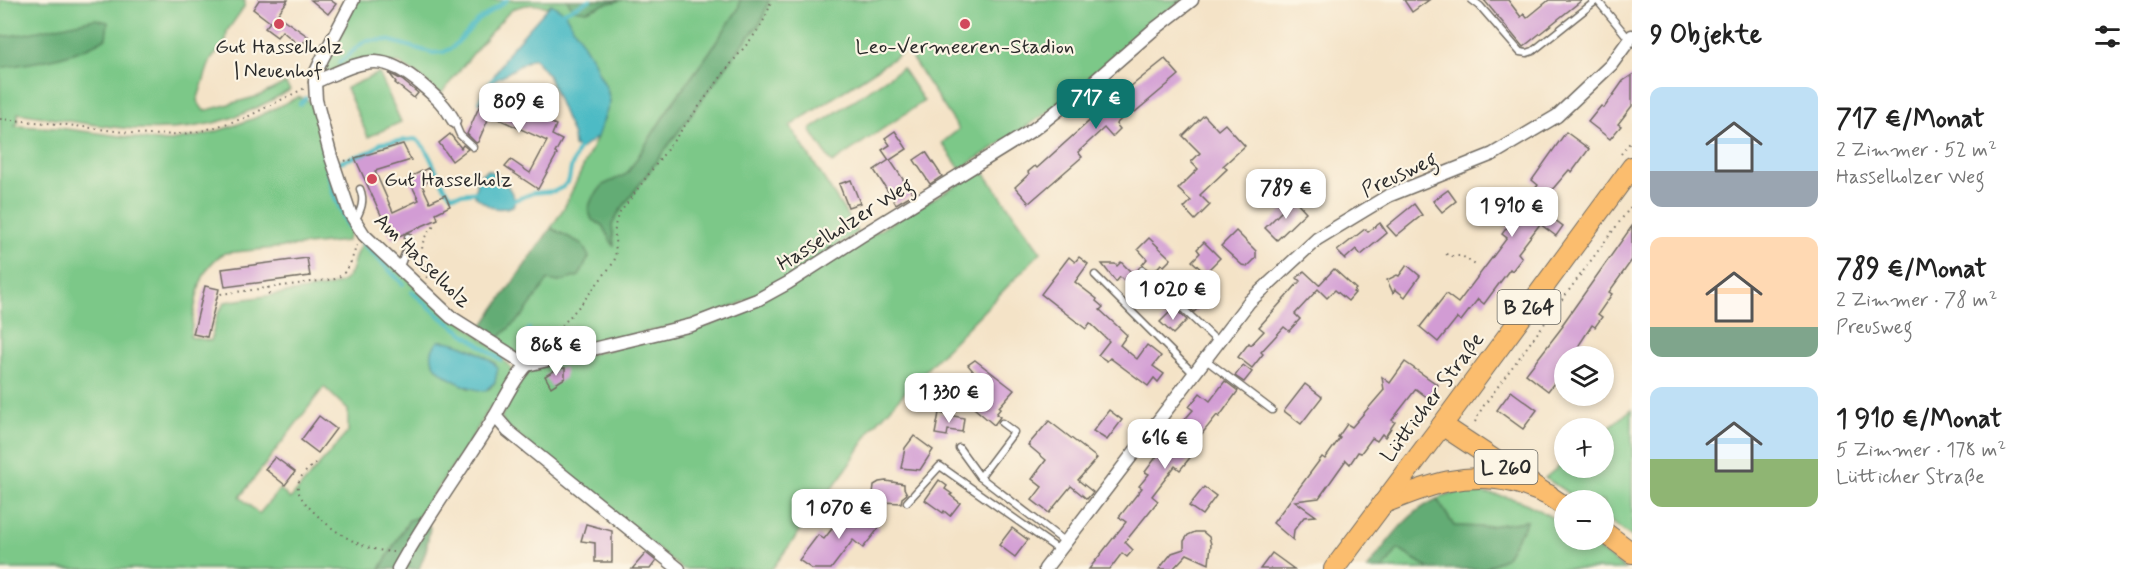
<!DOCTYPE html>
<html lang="de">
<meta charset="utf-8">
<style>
:root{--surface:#fff;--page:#f2f2f2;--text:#222;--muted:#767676;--accent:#0f766e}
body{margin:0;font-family:Mynerve,sans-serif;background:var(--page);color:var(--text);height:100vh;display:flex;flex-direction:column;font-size:22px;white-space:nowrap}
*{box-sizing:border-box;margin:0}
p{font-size:20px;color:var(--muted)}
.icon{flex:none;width:33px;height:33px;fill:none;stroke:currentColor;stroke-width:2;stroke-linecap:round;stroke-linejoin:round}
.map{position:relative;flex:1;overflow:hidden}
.side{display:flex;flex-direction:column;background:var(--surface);width:510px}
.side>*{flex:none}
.tools{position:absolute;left:1554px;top:346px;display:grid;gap:12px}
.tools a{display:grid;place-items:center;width:60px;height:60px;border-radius:50%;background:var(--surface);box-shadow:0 3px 9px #0003;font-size:30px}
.price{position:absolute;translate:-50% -51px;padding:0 14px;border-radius:12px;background:#fff;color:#222;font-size:20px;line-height:39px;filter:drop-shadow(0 2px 3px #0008)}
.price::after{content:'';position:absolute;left:50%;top:36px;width:18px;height:14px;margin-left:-9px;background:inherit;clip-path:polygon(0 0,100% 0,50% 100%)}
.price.current{background:var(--accent);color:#fff}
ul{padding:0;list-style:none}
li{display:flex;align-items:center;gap:18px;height:150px;padding:0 18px}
li span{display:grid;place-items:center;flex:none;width:168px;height:120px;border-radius:12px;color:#555}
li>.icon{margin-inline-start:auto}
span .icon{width:72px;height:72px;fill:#fffc;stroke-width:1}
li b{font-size:26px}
h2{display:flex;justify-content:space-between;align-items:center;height:72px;padding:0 18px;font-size:26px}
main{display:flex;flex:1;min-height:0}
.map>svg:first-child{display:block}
</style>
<main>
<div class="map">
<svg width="1632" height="569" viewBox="0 0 1632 569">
<rect width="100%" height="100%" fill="#fcf5e5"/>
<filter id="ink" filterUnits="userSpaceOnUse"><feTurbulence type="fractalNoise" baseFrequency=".0167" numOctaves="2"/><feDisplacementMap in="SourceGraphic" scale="12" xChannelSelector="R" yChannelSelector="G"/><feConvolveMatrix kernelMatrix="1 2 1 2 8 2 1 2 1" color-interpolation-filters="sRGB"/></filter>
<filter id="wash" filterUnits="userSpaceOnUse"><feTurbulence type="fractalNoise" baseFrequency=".008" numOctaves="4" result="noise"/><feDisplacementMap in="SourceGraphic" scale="24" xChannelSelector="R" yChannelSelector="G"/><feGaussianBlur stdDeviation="1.35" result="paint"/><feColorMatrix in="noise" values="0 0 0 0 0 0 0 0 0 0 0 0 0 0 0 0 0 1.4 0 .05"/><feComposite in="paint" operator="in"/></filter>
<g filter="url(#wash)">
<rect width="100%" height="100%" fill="#f4e3c7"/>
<!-- green -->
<g fill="#7bc888" stroke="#537a5a" stroke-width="1.5" fill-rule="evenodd">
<path d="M0 0H245L244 7 227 31 226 41 210 61 197 101 204 111 259 96 285 83 290 90C270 101 250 112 228 119 159 141 87 123 18 113V122L15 126 59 128 165 142 205 135 233 126 255 118 298 97 312 102 336 192 351 230 347 241 225 253C196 267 195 309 190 337L211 341 217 315 225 302 327 287C360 279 347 266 361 245L357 238 359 236 502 355 505 362 511 367V379L495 405 491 406 470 441 418 517 409 520 380 569H0ZM444 341 474 350 495 363V382L489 389 468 388 437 369ZM324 387 348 410V432L290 499 280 489 259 514 240 497Z"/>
<path d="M357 0H567L573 8 587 11 604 4 623 0H740L739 8 709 53 671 105 627 174 603 185 602 225 614 245 612 225 617 215 742 45 761 22 769 0H1183C1145 25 1116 58 1082 86 1043 118 1001 143 960 169L942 143 959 129 906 50 790 126 858 232 784 280 737 305 700 319 540 358 525 359 495 341 523 315 548 279 559 282 582 244 551 228 564 208 597 137 610 102 607 89 598 72 594 61 551 4 547 7C538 3 525 4 515 8 502 14 454 78 441 94L414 72 399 63 325 74 322 72Z"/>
<path d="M902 68 924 101 832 163 810 130Z"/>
<path d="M379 73 401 122 368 137 346 88Z"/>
<path d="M982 170 1041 252 920 376 872 428 847 468 772 569H682L505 425 501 417 522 380 532 368 710 325 740 312Z"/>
<path d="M1632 409V537L1604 517V501H1580L1545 478 1564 462V468H1604V431Z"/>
<path d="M1459 492C1505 493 1527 499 1564 526V540H1585L1625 569H1484L1506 557 1527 521 1483 527 1454 526 1437 499Z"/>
<path d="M1398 549 1430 569H1383Z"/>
</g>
<!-- forest -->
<g fill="#64ac74" stroke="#486c50" stroke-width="1.5">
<path d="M567 0H623L604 4 587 11 573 9Z"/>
<path d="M740 0H769L761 22 742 45 617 215 612 225 614 247 602 225 592 220 588 209 592 199 603 185 627 174 671 105 709 53 739 8Z"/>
<path d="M95 19 108 22 106 38C74 58 37 62 0 68V37L24 34Z"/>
<path d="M551 228 582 244 589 257 579 276 559 282 548 280 523 315 495 341 478 332Z"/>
<path d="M1437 499 1454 526 1483 527 1527 521 1506 557 1484 569H1430L1398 549 1383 569H1367C1387 543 1406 513 1437 499Z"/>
<path d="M418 517 430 527 426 551 419 569H380L409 520Z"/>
</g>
<!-- water -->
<g fill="#4dbbc5" stroke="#3c7378" stroke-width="1.5">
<path d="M551 4 564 12 594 61 598 72 607 89 610 102 597 137 581 149 574 146 573 136 548 75 534 58C518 64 507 76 491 81L509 51Z"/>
<path d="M487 170C501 173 510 188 515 200L513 206C496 212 488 207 475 196L477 177Z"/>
<path d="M439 341C456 340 488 355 498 368L495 382 485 391C465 389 412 366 439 341Z"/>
</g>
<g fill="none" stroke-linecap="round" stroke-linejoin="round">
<!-- stream -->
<g stroke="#4dbbc5" stroke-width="4">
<path d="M562 15 564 12 590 0"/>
<path d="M339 63 365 41 387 40 433 53 444 52 452 48 479 20 507 0"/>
<path d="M484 103 480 101 487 86 494 78"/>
<path d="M300 104 306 98"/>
<path d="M322 146 333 193 348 227"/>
<path d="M337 163 372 151 381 143 415 139C432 148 436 182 452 195L478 192"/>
<path d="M512 200H515L533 193 555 191 563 187 569 180 571 168 580 145"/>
<path d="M362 243 403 284"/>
<path d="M412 292 442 318 501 360"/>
<path d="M521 353 529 329"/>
</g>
</g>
<g id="blocks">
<!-- building -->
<g fill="#d29cd4">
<path d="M259 0H288L277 15 309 37 300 46 282 31 277 37 265 28 270 22 253 9Z"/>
<path d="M311 0H330L336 4 328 14Z"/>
<path d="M1404 0H1429L1412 12Z"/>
<path d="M1484 0H1508L1521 17 1524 14 1527 18 1549 0H1582L1523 47Z"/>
<path d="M1165 59 1179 75 1135 112 1132 109 1116 124 1120 129 1112 137 1104 128 1078 152 1082 157 1029 203 1015 187 1029 174 1028 172 1035 166 1037 168 1095 116 1097 119 1121 96 1120 95Z"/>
<path d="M389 73 402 80 418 93 414 98 395 83 396 82Z"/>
<path d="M1632 75V106L1618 124 1621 126 1610 139 1588 122 1601 106 1604 108 1623 81Z"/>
<path d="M503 95 531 108 529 112 556 125 552 135 562 140 555 153 557 154 538 189 505 167 511 160 530 173 547 141 490 115 478 142 476 143 467 134 484 96 500 103Z"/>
<path d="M1204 115 1218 130 1225 124 1245 146 1223 166 1227 169 1200 195 1210 205 1195 220 1184 208 1191 201 1178 189 1198 169 1191 162 1200 153 1183 136Z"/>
<path d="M895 131 907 149 890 160 913 194 896 204 874 170 889 160 882 150 890 145 885 138Z"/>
<path d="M1566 132 1589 149 1572 172 1569 170 1539 205 1548 212 1547 214 1563 226 1556 236 1540 224 1518 253 1522 258 1512 271 1510 269 1484 304 1478 299 1461 321 1457 318 1438 342 1420 327 1446 294 1458 303 1507 238 1502 234 1538 185 1532 180Z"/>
<path d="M450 134 461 148 463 145 468 149 452 161 439 143Z"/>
<path d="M403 144 411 160 375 171 393 212 419 200 408 178 428 168 433 179 422 185 430 202 445 195 450 206 436 213 438 219 392 239 355 158Z"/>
<path d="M926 152 942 176 930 184 914 160Z"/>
<path d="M851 180 860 203 848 207 839 184Z"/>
<path d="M1448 190 1456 201 1442 212 1433 201Z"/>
<path d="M1294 199 1306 212 1277 240 1265 228Z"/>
<path d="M1414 204 1422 215 1396 236 1387 226Z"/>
<path d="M1380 223 1387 233 1361 255 1356 249 1345 259 1337 251 1365 229 1368 232Z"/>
<path d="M1632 226V260L1609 292 1612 294 1598 314 1602 317 1595 327 1592 325 1579 345 1594 357H1564V370L1548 391 1526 374 1563 326 1562 325Z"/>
<path d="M1236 231 1256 251V258L1248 266 1242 265 1221 246Z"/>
<path d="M1149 238 1171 259 1164 266 1161 264 1153 273 1142 265 1147 259 1138 249Z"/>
<path d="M1204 242 1220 258 1205 273 1192 261 1200 253 1197 249Z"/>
<path d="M1069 257 1075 262 1079 257 1088 264 1075 282 1097 299 1096 301 1103 307 1100 310 1127 335 1120 345 1137 359 1147 345 1161 356 1153 366 1164 374 1158 382 1154 378 1148 386 1110 358 1107 361 1098 355 1109 341 1090 323 1086 329 1041 294Z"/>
<path d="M307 258 310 276 225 287 222 269Z"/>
<path d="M1121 262 1133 274 1137 270 1145 280 1142 284 1144 286 1131 299V288L1120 277 1116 282 1102 264H1115L1117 266Z"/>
<path d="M1407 265 1420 276 1405 297 1395 289 1393 293 1387 280 1397 275 1399 276Z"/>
<path d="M1334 269 1356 289 1353 292 1355 293 1348 301 1335 290 1327 298 1318 289 1295 314 1300 319 1289 331 1284 327 1261 352 1263 354 1252 368 1238 357 1249 343 1251 345 1264 331 1259 327 1300 281 1297 278 1304 271 1319 285Z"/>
<path d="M205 286 219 289 207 337 193 334Z"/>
<path d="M1196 286 1209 298 1194 312 1182 300Z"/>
<path d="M1174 308 1187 320 1173 334 1160 322Z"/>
<path d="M975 360 1014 390 999 407 1001 408 996 414 1000 417 994 425 968 403 984 384 968 365Z"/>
<path d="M1405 362 1438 385 1428 398 1416 389 1392 420 1395 422 1385 437 1382 434 1377 441 1372 438 1361 453 1358 452 1350 464 1346 460 1319 498 1295 501 1316 516 1304 517 1294 530 1293 540 1273 523 1322 457 1325 459 1340 438 1338 437 1347 424 1352 427 1384 390 1382 377 1390 383Z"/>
<path d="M1243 365 1252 372 1244 382 1235 376Z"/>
<path d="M559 368H565V378L551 387 545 376Z"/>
<path d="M1225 381 1238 391 1219 417 1217 415 1188 451 1193 454 1180 470 1175 466 1152 496 1158 501 1125 542 1133 550 1127 557 1122 553 1110 569H1089L1126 522 1119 517 1142 488 1139 486 1149 474 1145 472 1160 452 1165 455 1178 439 1172 434 1193 410 1189 407 1200 393 1210 401Z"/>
<path d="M1305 384 1322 397 1301 424 1284 411Z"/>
<path d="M1511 391 1537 410 1523 429 1497 410Z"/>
<path d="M1109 410 1122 420 1107 440 1093 431Z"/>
<path d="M939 413 964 418 962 432 948 430 947 436 935 434Z"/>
<path d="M319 416 336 429 318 453 301 440Z"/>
<path d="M1049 421 1097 458 1078 480 1093 492 1087 499 1071 486 1049 513 1032 500 1042 487 1032 479 1046 460 1028 445Z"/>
<path d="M914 436 933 450 920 470 901 468 905 448Z"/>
<path d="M275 457 295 472 285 485 265 469Z"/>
<path d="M939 480 947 486 945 489 952 494 950 495 960 503 950 516 944 511 943 513 925 500Z"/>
<path d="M886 481 904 484V488L907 494 902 498 901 503 882 502 881 499H876L873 494 874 485 879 482Z"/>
<path d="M1204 487 1216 496 1202 515 1189 506Z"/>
<path d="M850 506 879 528 863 548 853 540 831 569H812L799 560 818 535 824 539Z"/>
<path d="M586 524 612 531V562H595V543L581 541Z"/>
<path d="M1012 528 1028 540 1015 557 999 545Z"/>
<path d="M1195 532H1203L1209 537 1211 544 1209 564 1187 554 1173 569H1159L1172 553 1184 549V541L1188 535Z"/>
<path d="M646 553 656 561 650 569H632Z"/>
<path d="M1272 553 1294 569H1260Z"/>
</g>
</g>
</g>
<g filter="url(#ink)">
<use href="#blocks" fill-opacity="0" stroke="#716b62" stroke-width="1.5"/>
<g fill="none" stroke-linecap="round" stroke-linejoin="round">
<!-- lane casing -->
<g stroke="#716b62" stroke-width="9">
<g id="lane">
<path d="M1472 0 1480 6 1520 52 1527 53 1533 51 1597 0"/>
<path d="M1597 0 1629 39"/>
<path d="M454 121 460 135 473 147"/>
<path d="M355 221C361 210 365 201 360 189"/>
<path d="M399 269 408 246V237"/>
<path d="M1142 270 1219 343"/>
<path d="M1095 275 1194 374"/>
<path d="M1206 360 1272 410"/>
<path d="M959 448 980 477 1065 542"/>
<path d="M980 477 1014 432 1002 423"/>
<path d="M907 502 940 466 1059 550"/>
</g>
</g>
<!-- street casing -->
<g stroke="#716b62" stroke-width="15">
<g id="street">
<path d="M353 0 322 59 316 72 315 82 316 100 331 157 350 213 364 235 451 317 527 365"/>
<path d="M315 82C362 62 379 48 422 85 435 96 446 106 454 121"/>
<path d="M495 416 508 431 679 569"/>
<path d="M398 569C427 516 463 468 495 416 505 399 513 380 527 365L692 325 757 300 788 283 861 236 1034 129 1089 86 1152 31 1192 0"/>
<path d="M1045 569 1249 302 1317 239 1388 196 1493 154 1557 116 1611 65 1632 36"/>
</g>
</g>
<!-- primary casing -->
<g stroke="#716b62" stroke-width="22">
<g id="primary">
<path d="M1442 425 1564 506"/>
<path d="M1382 504C1427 486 1464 470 1513 482 1525 485 1537 491 1549 495"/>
<path d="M1604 532 1632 553"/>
<path d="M1334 569 1442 425 1632 167"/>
</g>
</g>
<!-- path -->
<g stroke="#716b62" stroke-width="2" stroke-dasharray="1.5 4.5" stroke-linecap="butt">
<path d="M0 119 59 124 147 135 182 134 202 131 245 118 305 88"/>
<path d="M1621 154 1632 140"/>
<path d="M345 161 350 159 352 163"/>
<path d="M1446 254 1451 256H1462L1477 266"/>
<path d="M427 278C422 257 416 239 436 225"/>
<path d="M268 287 269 295"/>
<path d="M217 299 221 294 335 279C351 271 351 259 357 245"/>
<path d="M542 348 582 303 614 262C619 246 610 230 619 214 655 166 691 117 727 69 743 47 766 27 771 0"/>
<path d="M1475 422 1482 408 1632 205"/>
<path d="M315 463C309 469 299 476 298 485 297 494 303 500 308 506 330 530 359 550 393 552"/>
</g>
<!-- lane -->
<use href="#lane" stroke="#fff" stroke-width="6"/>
<!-- street -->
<use href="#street" stroke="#fff" stroke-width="12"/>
<!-- primary -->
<use href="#primary" stroke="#fbbd6e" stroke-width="20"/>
</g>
</g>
<!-- markers -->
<g fill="#d1495b" stroke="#fcf5e5" stroke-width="2">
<circle cx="279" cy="24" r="6"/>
<circle cx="965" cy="24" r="6"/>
<circle cx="372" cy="179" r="6"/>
</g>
<g text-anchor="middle" stroke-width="4.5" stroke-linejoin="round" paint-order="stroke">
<!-- shield labels -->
<g fill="#fcf5e5" stroke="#6a6863" stroke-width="1.5">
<rect x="1497.5" y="290" width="63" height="34" rx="4.5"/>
<rect x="1474.5" y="450" width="63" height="34" rx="4.5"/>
</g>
<g font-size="20" font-weight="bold" fill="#2b2b2b">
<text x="1529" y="314">B 264</text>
<text x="1506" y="474">L 260</text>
</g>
<!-- poi labels -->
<g font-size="21" fill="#2b2b2b" stroke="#fcf5e5">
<text x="279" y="53">Gut Hasselholz<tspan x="279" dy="24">| Neuenhof</tspan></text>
<text x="965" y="53">Leo-Vermeeren-Stadion</text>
<text x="384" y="186" text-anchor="start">Gut Hasselholz</text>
</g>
<!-- street labels -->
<g font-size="21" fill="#2b2b2b" stroke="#fcf5e5">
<text transform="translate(1399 174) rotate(-25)" y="7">Preusweg</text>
<text transform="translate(845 224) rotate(-32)" y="7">Hasselholzer Weg</text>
<text transform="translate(423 260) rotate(44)" y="7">Am Hasselholz</text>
<text transform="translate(1432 397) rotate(-53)" y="7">Lütticher Straße</text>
</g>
</g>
</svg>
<div class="tools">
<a><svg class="icon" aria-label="layers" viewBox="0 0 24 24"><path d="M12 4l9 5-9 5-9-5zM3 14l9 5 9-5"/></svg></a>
<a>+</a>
<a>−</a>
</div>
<b class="price current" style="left:1096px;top:130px">717 €</b>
<b class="price" style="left:519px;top:134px">809 €</b>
<b class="price" style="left:1286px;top:220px">789 €</b>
<b class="price" style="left:1512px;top:238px">1 910 €</b>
<b class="price" style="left:1173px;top:321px">1 020 €</b>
<b class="price" style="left:556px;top:377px">868 €</b>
<b class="price" style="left:949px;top:424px">1 330 €</b>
<b class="price" style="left:1165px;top:470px">616 €</b>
<b class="price" style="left:839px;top:540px">1 070 €</b>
</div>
<section class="side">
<h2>9 Objekte<svg class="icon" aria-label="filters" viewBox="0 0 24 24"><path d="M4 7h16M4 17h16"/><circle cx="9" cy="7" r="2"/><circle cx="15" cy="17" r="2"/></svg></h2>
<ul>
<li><span style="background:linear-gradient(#bfe0f5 70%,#9aa5b1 0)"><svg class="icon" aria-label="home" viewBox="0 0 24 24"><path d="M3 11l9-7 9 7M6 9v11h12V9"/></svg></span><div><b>717 €/Monat</b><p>2 Zimmer · 52 m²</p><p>Hasselholzer Weg</p></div></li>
<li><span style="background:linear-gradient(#ffd9b3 75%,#7fa58c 0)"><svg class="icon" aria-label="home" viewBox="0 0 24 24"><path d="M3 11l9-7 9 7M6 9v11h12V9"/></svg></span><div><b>789 €/Monat</b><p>2 Zimmer · 78 m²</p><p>Preusweg</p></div></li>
<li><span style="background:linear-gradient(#bfe0f5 60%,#8fb573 0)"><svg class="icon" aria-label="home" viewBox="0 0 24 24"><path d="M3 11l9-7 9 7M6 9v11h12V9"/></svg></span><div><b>1 910 €/Monat</b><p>5 Zimmer · 178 m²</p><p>Lütticher Straße</p></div></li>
</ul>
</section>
</main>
